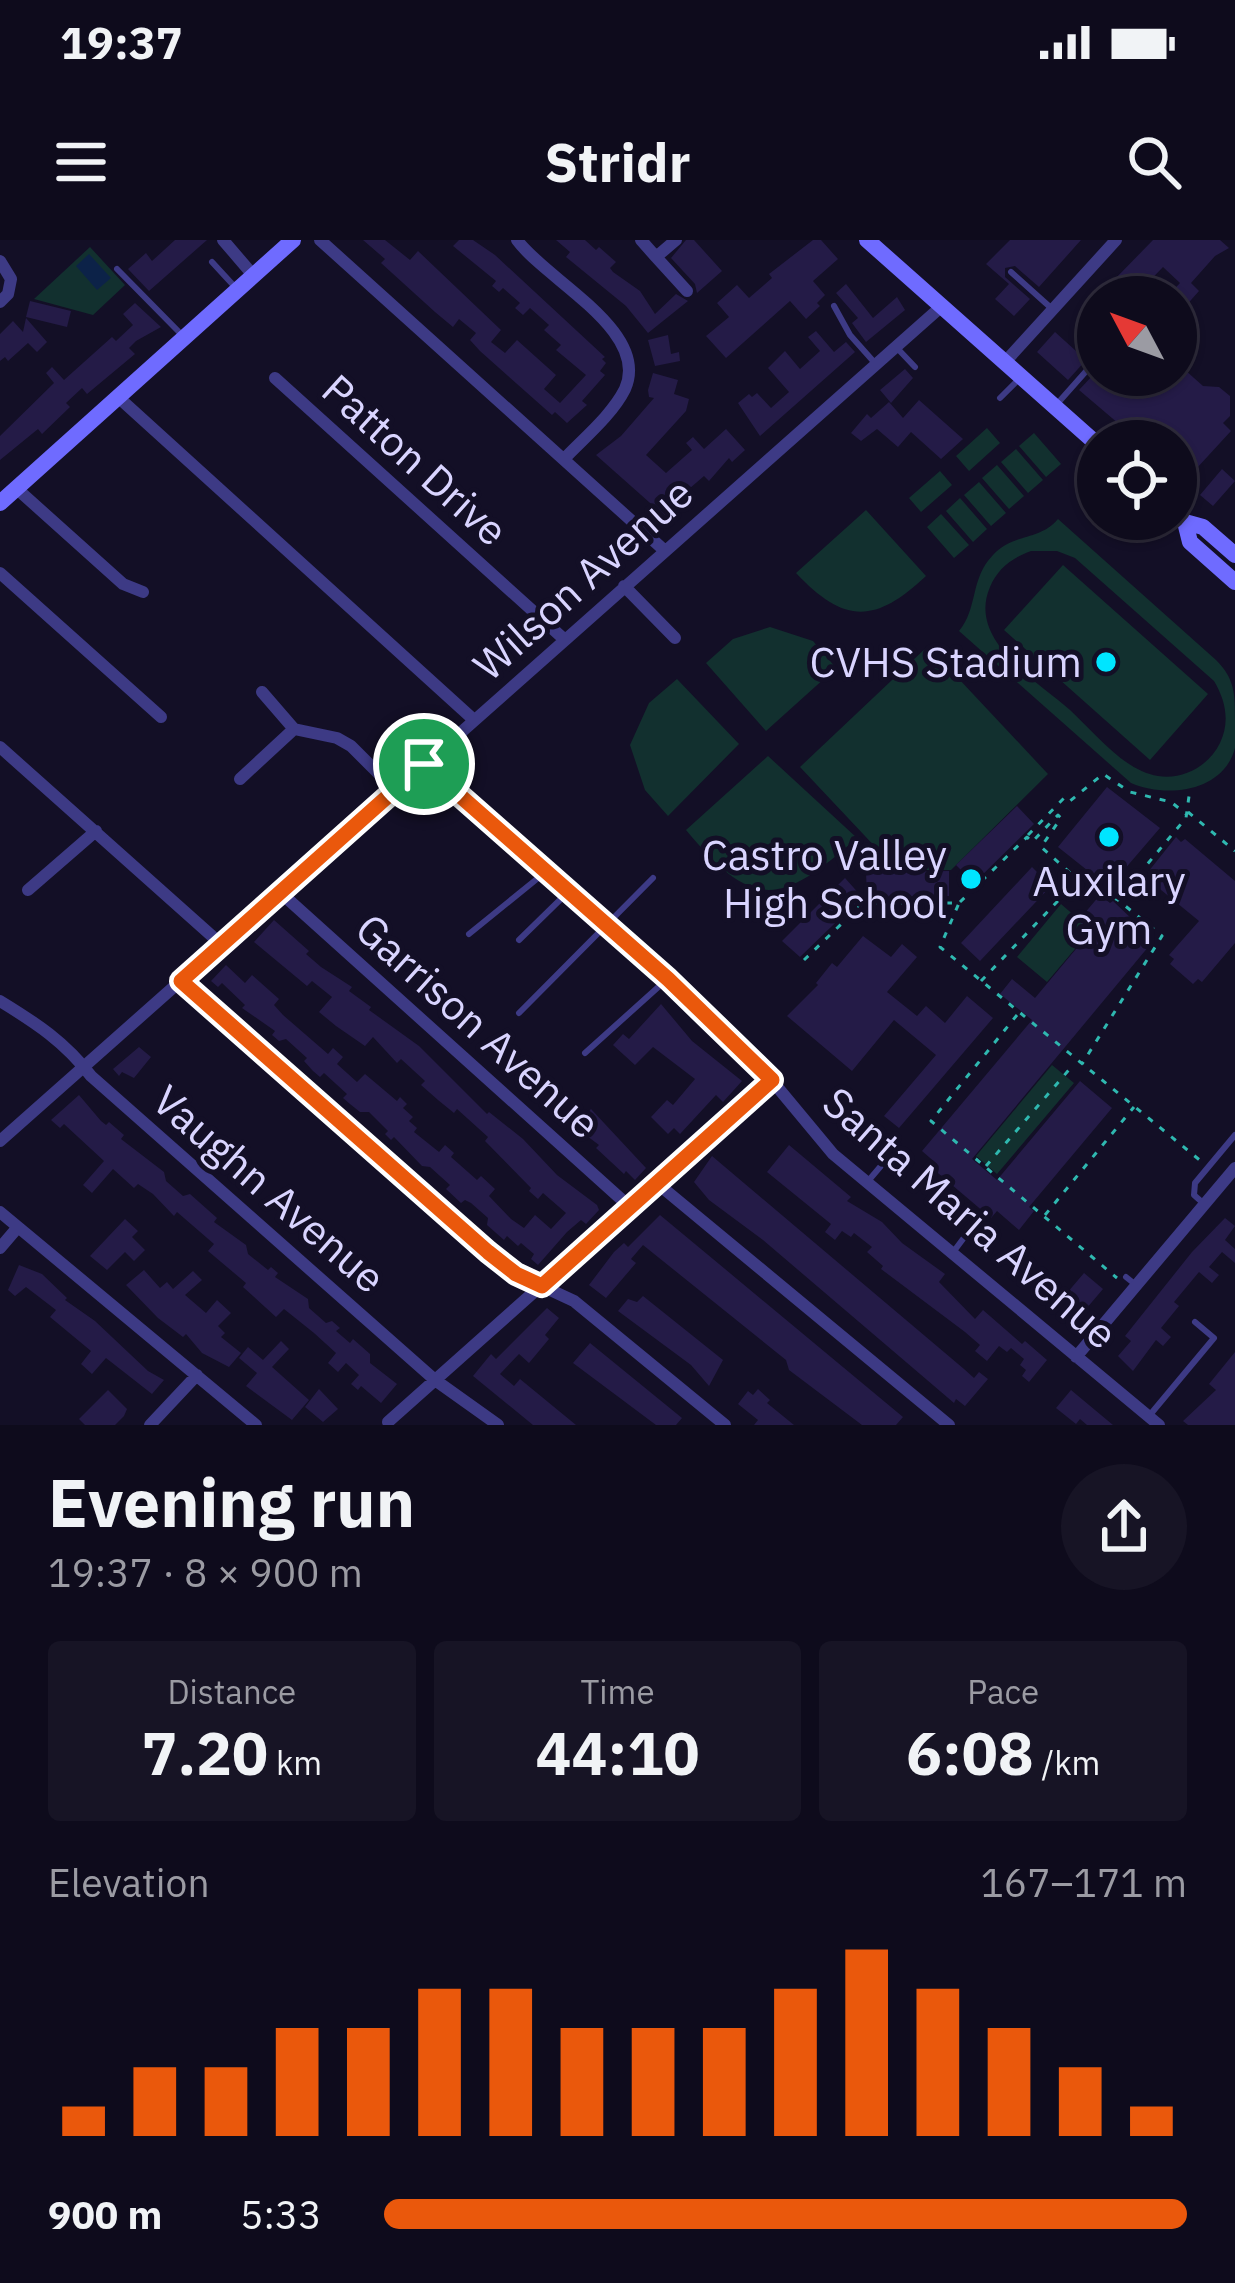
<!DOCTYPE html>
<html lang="en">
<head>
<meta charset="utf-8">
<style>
  :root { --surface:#0e0b1c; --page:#171425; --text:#f1f3f6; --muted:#9b9ba3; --line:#2e2b3b; --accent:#ea580c }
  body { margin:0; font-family:"IBM Plex Sans",sans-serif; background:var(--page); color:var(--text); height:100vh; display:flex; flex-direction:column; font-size:45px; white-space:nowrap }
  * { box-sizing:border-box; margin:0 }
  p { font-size:39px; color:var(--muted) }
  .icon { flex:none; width:66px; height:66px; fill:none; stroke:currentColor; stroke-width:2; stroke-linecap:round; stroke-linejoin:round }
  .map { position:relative; height:1185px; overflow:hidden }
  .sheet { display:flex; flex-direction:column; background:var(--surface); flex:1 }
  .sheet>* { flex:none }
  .needle { width:78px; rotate:311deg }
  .buttons { position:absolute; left:1077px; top:36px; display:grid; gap:24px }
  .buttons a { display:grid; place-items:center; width:120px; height:120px; border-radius:50%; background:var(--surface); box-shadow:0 3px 9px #0004,0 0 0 3px var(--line); font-size:60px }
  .pin { position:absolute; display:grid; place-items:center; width:102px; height:102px; color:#fff; margin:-51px; border:6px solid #fff; border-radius:50%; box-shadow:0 3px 12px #0007 }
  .round { display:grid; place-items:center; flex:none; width:126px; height:126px; border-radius:63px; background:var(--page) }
  .summary { display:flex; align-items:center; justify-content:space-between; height:204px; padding:0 48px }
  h1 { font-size:66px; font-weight:700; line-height:90px }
  .figures { display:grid; grid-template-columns:repeat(3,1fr); gap:18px; height:204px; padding:12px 48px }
  .figures div { display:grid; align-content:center; border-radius:12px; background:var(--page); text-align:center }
  .figures b { font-size:60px; font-weight:700 }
  .figures small { font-size:33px; font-weight:400 }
  .figures p { font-size:33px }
  .chart { height:336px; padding:24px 48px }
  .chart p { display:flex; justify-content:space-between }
  .chart svg { width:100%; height:216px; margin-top:12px; stroke:var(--accent); stroke-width:6 }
  ul { padding:0 48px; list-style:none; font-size:39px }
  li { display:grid; grid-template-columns:192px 144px 1fr; align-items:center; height:90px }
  li i { height:30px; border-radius:15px; background:var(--accent) }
  .status { display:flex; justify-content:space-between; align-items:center; height:84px; padding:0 60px; background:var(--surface); direction:ltr }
  .status svg { height:33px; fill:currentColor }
  header { display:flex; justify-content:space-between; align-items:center; height:156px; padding:0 48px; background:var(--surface); font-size:54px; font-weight:700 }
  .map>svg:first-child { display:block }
</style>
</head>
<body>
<div class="status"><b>19:37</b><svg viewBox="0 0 49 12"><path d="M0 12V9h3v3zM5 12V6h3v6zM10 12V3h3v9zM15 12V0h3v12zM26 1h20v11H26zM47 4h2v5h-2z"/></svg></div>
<header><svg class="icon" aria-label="menu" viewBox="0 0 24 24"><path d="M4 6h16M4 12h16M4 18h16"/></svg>Stridr<svg class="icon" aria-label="search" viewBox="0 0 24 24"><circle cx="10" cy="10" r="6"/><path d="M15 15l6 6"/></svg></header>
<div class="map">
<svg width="1235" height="1185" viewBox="0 0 1235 1185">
  <rect width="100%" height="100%" fill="#130f26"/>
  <path fill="#12302f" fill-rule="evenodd" d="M90,7L125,45L93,75L34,59Z
    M987,188L1000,203L969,231L956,216Z
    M1034,193L1061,224L1046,237L1019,206Z
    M1016,209L1043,240L1028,253L1001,222Z
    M997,225L1024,256L1009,269L982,238Z
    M940,231L952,245L921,272L909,258Z
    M979,242L1006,273L991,286L964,255Z
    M960,258L987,289L973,302L946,271Z
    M866,270L926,336C875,384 844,384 796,333Z
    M941,274L969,305L954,318L927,287Z
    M1058,279L1216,420C1235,439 1235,454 1235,480C1235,488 1235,500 1235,508C1223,553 1165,558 1131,543L959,391C978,369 970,338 993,315C1013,293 1040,301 1058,279ZM1031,311H1057L1075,318L1214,441C1226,461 1230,482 1220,503C1209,526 1183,540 1158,536C1124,531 1094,492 1070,470C1036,440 967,400 990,347C998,328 1012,318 1031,311Z
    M1063,325L1208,454L1150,520L1004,390Z
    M770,387L813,401L836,428L766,491L706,423L733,399Z
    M928,406L1048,534L951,630H897L800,527Z
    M677,439L739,504L668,576L645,550L630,505L649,463Z
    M768,516L857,598C781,665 754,672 686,590Z
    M1061,664L1091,690L1047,742L1017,717Z
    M1052,825L1074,843L997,934L976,916Z"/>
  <path fill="#0c2248" d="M89,14L111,38L97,50L76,26Z"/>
  <path fill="#241b47" d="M175,0H207L149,51L128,29L146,13L152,21Z
    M363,0H385L410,20L418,11L501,90L491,102L505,113L517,100L556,135L544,149L560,163L586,135L556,110L561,105L544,90L549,85L530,68L523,75L515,68L520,63L503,48L499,52L492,46L496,41L453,6L459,0H473L495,15L605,117L602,119L606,123L600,131L605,135L582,161L587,165L567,183L555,172L552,175L480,111L470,100L476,93L459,79L453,87L435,72L381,23L385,19Z
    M556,0H585L596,10L599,7L616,22L610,28L613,32L640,51L655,74L676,54L688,61L648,93L626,66L566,17L570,12Z
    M686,0H694L722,31L697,53L695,44L671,18Z
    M813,0H821L838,19L813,41L825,55L817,63L820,66L806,79L790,61L726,118L706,96L729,77L717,63L737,45L749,58L772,38L769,34Z
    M1010,0H1081L1039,47L1015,26L1005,28V37L1030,59L1014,76L995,59L1009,44L986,24Z
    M1153,0H1220L1229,8L1215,16L1191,43L1199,51L1176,77V57H1167L1180,43L1163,27L1134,57H1128L1114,40Z
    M846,44L873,78L897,57L905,70L866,102L852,83L858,78L836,53Z
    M30,61L71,71L67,87L26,77Z
    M1098,61V96L1086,85L1089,82L1084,76Z
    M135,63L161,87L136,101L129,108L135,114L87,154L82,148L66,163L70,167L42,194L38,189L0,220V196L54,143L46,133L52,127L64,140L112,97L116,101L133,85L123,74Z
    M26,78L47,102L37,112L28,103L8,121L5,117L0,121V94L13,81L23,92Z
    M816,91L834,112L846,102L855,112L760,196L738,163L749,154L752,157L757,153L771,168L789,152L768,128L785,111L800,129L820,111L808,97Z
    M1055,92L1086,120L1068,140L1037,112Z
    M668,95L671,114L679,112L680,121L655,126L648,100Z
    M1176,122L1203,146L1219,147L1230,156V176L1223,183L1231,191L1185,241L1176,232V201H1139L1079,150L1093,135H1176Z
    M905,129L913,138L891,163L880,150Z
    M653,133L678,140L674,154L689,159L686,171L646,215L666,233L692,210L686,203L693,197L704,209L726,189L745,210L732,222L729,218L709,241L704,236L689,249L694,253L667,278L596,215L621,196L654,158L649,157L648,150Z
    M919,160L963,199L941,219L911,192L898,207L877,189L861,201L851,193L867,174L871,178L889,162L903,178Z
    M1222,229L1235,241L1213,266L1200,255Z
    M1107,547L1160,588L1117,638L1102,642L1058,607Z
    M1017,566L1034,584L974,643L956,625Z
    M1176,597L1181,602L1185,599L1235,641V703L1202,742L1198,739L1193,744L1170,724L1174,719L1169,715L1199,681L1155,645L1158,641L1148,632Z
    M1032,627L1051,646L980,721L961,703Z
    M949,631V656L867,657L866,632Z
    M845,638L862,657L800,717L782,701Z
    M1100,655L1110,663L1113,661L1154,700L972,919L997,940L1080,841L1112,868L1029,967L1034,971L1019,990L997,971L991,978L932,928L937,924L922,911L1032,780L1000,754L1012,739L1035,758L1091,691L1078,681Z
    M274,680L309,711L306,714L321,727L352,747L349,751L371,767L369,770L419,806L487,874L489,872L523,899L557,935L597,965L599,970L586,984L581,980L567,992L538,1025L531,1019L534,1014L521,1003L518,1006L507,996L504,1000L487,985L488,978L471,963L465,960L461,963L446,949L450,945L430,927L422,926L394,897L391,900L385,894L388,891L369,872H360L350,864L343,858L347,854L324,833L320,837L313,831L304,821L307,818L286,799L279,801L272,795L275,791L242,768L245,765L222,743L218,747L211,741L226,725L245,743L252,735L279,759L274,765L283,775L328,814L333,808L343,817L337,824L357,842L365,834L397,861L400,857L407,864L403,868L413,877L409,881L417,888L414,892L439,912L445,905L454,913L451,917L477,940L481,936L495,949L489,956L511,979L524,988L535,975L551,989L566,973L543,953L538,959L529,951L531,948L485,901L488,897L457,869L454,873L438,860L421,845L425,841L401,819L397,823L373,797L365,806L336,786L319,772L332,757L312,741L307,746L254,702Z
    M863,696L891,717L902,704L917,717L887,752L917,776L926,766L945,783L967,756L993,778L899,888L884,876L936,815L894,780L852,831L787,776L818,745L816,743L832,723L837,727Z
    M661,764L692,801L742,841L723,862L716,855L680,894L674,888L668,894L651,877L667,860L673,865L695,839L653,807L635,825L613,805L623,794L629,799Z
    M139,807L151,817L134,838L122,832L119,836L113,829Z
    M79,855L101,881L106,885L109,882L124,895L121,899L164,932L166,941L183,956L190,954L217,978L214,982L246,1005L248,1014L268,1030L271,1027L278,1033L275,1037L308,1059L309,1068L326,1083L332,1081L340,1088L336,1091L350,1103L353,1099L370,1114V1123L397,1144L381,1163L361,1146L358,1150L351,1144L359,1135L346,1123L338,1132L328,1123L336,1113L314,1093L284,1069L276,1077L243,1047L246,1043L208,1011L214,1004L177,972L174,976L153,954L138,944L134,948L113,929L92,953L83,945L104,921L64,884L60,888L51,880Z
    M591,869L646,928L635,940L626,931L624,934L596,908L599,905L575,887Z
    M789,905L851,957L847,961L882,982L902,1003L945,1034L939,1042L975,1079L983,1070L1022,1104L1025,1101L1047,1120L1029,1142L1022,1136L1026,1130L1020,1125L1024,1119L1011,1108L1007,1112L999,1106L987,1121L975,1111L980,1105L965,1092L881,1029L883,1026L867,1012L872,1007L854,993L851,997L842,991L835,1000L825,992L831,984L767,932Z
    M712,916L964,1129L974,1138L979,1132L988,1139L965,1166L956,1159L954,1163L763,1000L709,960L694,942Z
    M660,975L719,1024L903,1177L896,1185H862L789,1130L786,1120L643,1005L631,1019L636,1023L606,1058L589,1045L614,1012L624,1003L628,1007Z
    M1225,978L1235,986L1225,1000L1235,1009V1023L1222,1012L1209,1027L1219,1035L1212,1043L1199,1032L1174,1062L1179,1066L1161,1088L1171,1097L1163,1106L1156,1100L1133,1131L1118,1116L1131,1101L1125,1096L1192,1012Z
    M125,979L138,991L132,997L145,1010L134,1021L125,1012L107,1030L90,1016Z
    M19,1025L42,1034L67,1058L65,1060L95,1081L148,1131L164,1140L152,1154L106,1118L92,1134L81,1124L91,1111L50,1077L56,1070L26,1047L15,1056L8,1050Z
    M144,1030L160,1048L167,1042L173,1049L193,1031L202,1040L185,1055L206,1073L217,1060L231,1073L218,1086L225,1093L221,1097L241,1113L229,1127L202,1113L186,1094L183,1097L158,1078L126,1045Z
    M1084,1033L1103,1049L1086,1069L1067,1053Z
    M643,1056L723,1120L709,1146L691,1125L618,1071L628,1059L637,1062Z
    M547,1068L559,1078L545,1095L549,1099L529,1123L519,1114L500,1134L514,1146L520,1139L576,1185H533L473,1136L491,1114L496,1119Z
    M281,1101L289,1109L272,1127L309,1160L292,1180L246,1146L257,1133L239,1118L248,1107L263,1120Z
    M590,1103L682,1178L676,1185H656L573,1123Z
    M1235,1112V1185H1188L1183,1181L1216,1150L1209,1144Z
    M319,1149L338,1169L323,1182L305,1167Z
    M758,1149L770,1160L767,1163L794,1185H754L758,1180L738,1164L748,1151L753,1155Z
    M108,1150L127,1169L124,1176L115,1185H85L79,1179Z
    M1071,1150L1113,1185H1087L1080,1179L1076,1184L1056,1168Z"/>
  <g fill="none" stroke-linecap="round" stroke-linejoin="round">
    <path stroke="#2fb8b0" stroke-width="3" stroke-dasharray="6 9" stroke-linecap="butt" d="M1188,572L1235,611
      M1028,595L1065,557L1070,561L1103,534L1130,552L1171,562L1186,574
      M1119,658L1186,578L1190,549
      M960,662L1027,597L1032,602L1058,575L1061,578L1041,607L1076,638
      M804,720L863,663H959L940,707L1202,922
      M981,741L1078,640L1118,660L1162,696L1082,824
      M1017,775L931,881L1117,1038
      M986,926L1074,824
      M1045,975L1134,867"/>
    <path stroke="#3d3a85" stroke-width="6" d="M212,22L235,47
      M117,29L181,94
      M1011,32L1050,67
      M834,66L850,95L874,122
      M897,108L915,127
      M1000,158L1019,139
      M1057,164L1096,120
      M1092,232L1098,225
      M469,694L543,634
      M519,700L566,654
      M519,773L653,638
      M585,813L665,741
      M869,940L886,920
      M1203,963L1194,955L1195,943L1235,895
      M954,1011L963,999
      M1126,1037L1136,1045
      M1149,1176L1214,1098L1195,1082"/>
    <path stroke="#3d3a85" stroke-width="12" d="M223,0L253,35
      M320,0L664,310
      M517,0C546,40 651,91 625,149C612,175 584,198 564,219
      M641,0L656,17
      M676,0L656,17L687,51
      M0,21L11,39L8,54L0,62
      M1005,122L1116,0
      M275,138L565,400
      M118,157L474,480
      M16,248L123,344L143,352
      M0,333L161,477
      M624,346L675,398
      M262,452L294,489L337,498L351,506L394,549
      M0,507L222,705
      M425,524L754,819L833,914L1159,1185
      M240,539L294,489
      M28,650L96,591
      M281,653L631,968
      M181,741L488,1012L516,1034L574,1061L725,1185
      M0,761C36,783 65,802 91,836L435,1140L498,1185
      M0,901L942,66
      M658,944L949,1185
      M0,972L256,1185
      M0,1008L18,987
      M1076,1117L1235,928
      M388,1182L772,840
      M150,1185L197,1135"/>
    <path stroke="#6f6bff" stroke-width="16" d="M867,0L1098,205
      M0,263L293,0
      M1176,274L1185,282L1203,287L1235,315
      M1185,282L1190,302L1235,342"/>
  </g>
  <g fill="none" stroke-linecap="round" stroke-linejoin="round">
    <g stroke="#fff" stroke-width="24">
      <path id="route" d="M424,524L668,739L772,840L542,1046L516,1034L488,1012L181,741Z"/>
    </g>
    <use href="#route" stroke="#ea580c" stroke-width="15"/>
  </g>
  <g fill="#00e5ff" stroke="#130f26" stroke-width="4.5">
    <circle cx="1106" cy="422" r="12"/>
    <circle cx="1109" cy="597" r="12"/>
    <circle cx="971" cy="639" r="12"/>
  </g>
  <g text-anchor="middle" stroke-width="10" stroke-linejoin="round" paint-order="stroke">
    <g font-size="42" fill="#d9d4ff" stroke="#130f26">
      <text transform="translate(415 220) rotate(42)" y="15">Patton Drive</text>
      <text transform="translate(583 339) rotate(-42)" y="15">Wilson Avenue</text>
      <text transform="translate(478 786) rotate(42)" y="15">Garrison Avenue</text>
      <text transform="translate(269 949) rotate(41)" y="15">Vaughn Avenue</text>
      <text transform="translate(970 978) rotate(41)" y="15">Santa Maria Avenue</text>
    </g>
    <g font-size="42" fill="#d9d4ff" stroke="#130f26" text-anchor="end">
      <text x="1082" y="437">CVHS Stadium</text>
      <text x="947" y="630">Castro Valley<tspan x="947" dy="48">High School</tspan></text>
      <text x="1109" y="656" text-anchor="middle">Auxilary<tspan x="1109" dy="48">Gym</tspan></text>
    </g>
  </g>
</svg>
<div class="buttons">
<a><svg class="needle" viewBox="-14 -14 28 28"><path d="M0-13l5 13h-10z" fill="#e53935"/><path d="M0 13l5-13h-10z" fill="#9b9ba3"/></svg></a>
<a><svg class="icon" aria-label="locate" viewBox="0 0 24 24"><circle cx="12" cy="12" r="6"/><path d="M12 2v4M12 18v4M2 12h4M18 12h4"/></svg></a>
</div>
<div class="pin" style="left:424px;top:524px;background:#1e9e55"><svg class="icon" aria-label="arrive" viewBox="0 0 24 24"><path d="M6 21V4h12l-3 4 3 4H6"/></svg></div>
</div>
<section class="sheet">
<div class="summary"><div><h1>Evening run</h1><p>19:37 · 8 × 900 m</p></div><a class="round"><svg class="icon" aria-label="share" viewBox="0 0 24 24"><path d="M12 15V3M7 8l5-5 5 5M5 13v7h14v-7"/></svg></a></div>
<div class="figures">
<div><p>Distance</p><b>7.20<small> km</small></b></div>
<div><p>Time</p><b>44:10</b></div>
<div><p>Pace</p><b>6:08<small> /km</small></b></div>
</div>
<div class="chart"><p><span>Elevation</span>167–171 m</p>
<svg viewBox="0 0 160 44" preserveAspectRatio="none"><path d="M5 44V38M15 44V30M25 44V30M35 44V22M45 44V22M55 44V14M65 44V14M75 44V22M85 44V22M95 44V22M105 44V14M115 44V6M125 44V14M135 44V22M145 44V30M155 44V38"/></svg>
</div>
<ul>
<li><b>900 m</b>5:33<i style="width:100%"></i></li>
</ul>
</section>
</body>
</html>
